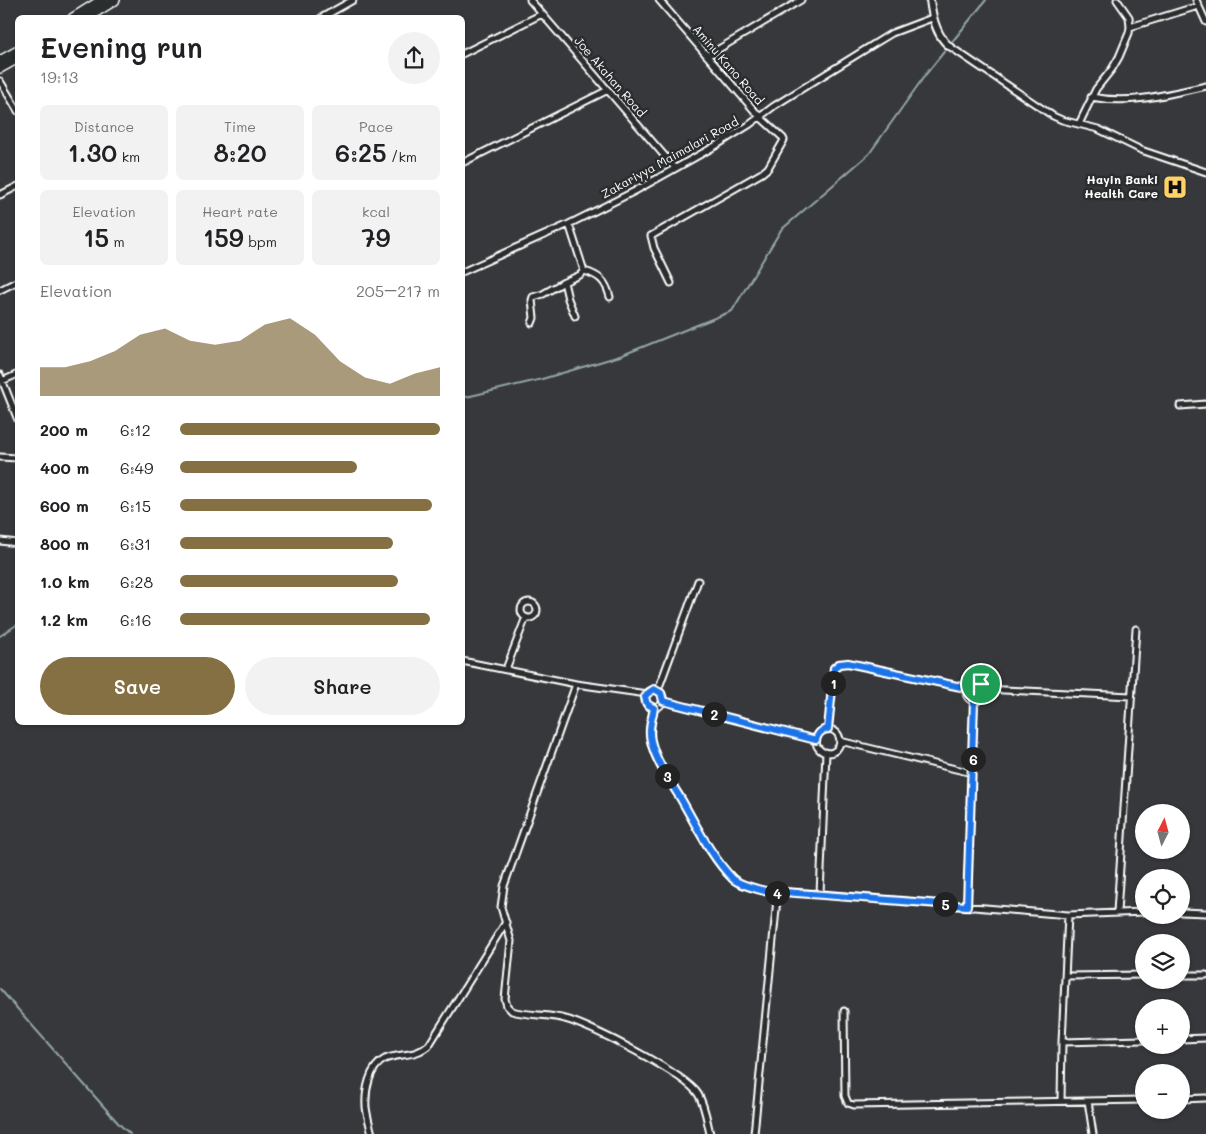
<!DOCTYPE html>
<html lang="en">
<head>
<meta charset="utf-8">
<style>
  :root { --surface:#fff; --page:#f2f2f2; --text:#202124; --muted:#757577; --accent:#847042 }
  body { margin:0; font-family:Mali,sans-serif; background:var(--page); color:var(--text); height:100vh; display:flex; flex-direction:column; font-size:19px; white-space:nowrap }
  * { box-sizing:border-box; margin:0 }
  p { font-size:16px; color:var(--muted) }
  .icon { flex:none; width:28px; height:28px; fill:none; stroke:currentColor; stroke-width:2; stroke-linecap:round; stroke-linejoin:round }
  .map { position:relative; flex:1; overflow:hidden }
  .panel { position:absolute; left:15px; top:15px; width:450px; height:710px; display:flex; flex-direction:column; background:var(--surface); border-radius:8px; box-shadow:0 1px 4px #0004 }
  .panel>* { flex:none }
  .needle { width:32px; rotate:6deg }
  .fabs { position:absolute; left:1135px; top:804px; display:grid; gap:10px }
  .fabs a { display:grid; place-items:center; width:55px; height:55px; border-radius:50%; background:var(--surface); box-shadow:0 1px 4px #0004; font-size:25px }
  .pin { position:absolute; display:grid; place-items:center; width:42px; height:42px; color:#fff; margin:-21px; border:2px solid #fff; border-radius:50%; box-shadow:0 1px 5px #0007 }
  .km { position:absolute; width:25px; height:25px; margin:-12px; border-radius:50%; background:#222; color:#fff; font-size:14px; line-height:25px; text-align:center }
  .round { display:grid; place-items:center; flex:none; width:52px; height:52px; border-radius:26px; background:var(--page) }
  .overview { display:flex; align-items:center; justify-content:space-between; height:85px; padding:0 25px }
  h1 { font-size:28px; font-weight:600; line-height:38px }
  .figures { display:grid; grid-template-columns:repeat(3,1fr); gap:8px; height:85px; padding:5px 25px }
  .figures div { display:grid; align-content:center; border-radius:8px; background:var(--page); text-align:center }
  .figures b { font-size:25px; font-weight:600 }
  .figures small { font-size:14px; font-weight:400 }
  .figures p { font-size:14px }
  .chart { height:140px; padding:10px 25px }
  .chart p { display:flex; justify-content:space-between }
  .chart svg { width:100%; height:90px; margin-top:5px; fill:var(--accent); opacity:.7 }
  .action { display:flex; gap:10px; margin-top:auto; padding:10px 25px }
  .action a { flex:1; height:58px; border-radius:30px; background:var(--accent); color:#fff; font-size:20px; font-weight:600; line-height:58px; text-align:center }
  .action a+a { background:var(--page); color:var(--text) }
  ul { padding:0 25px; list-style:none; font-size:16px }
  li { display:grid; grid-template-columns:80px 60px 1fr; align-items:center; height:38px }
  li i { height:12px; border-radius:6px; background:var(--accent) }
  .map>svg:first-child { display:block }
</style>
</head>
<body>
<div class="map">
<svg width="1206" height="1134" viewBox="0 0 1206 1134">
  <rect width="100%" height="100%" fill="#37383c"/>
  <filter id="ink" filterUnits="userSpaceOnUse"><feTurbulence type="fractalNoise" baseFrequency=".02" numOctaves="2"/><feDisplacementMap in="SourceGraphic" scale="10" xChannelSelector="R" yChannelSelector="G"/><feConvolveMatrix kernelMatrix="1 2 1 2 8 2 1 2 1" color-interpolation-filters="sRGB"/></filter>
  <g filter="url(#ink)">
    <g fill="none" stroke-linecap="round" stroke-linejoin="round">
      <path stroke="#94a6a9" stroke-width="2" d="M462,398L542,379L620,356L732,311L781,230L869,154L926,74L986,0
        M0,636L18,624
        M0,989L119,1124L130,1134"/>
      <g stroke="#fff" stroke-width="9">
        <path id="minor" d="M530,0L675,168
          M659,0L759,116L783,138L784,140L768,168L762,173L651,236L654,248L671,283
          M1196,0L1206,22
          M321,18L353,0
          M1130,27L1198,6
          M949,46L1053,116L1062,120L1098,129L1141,150L1206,172
          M462,54L542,14
          M707,56L801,0
          M0,81L18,111
          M1091,97C1131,105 1168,94 1206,86
          M1079,124L1096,89L1112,69L1119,57L1129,33L1130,27L1129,17L1117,0
          M462,163L608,90
          M0,195L18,186
          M584,271C599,275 606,281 610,297
          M462,272L569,224L635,191L717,145L749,125L774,106L874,44L892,33L932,18
          M564,282L580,275L584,271L569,224
          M0,290L18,281
          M532,323L534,318L532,300L533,297L543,294L564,282L568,299L575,316
          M0,375L18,420
          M2,381L18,374
          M1180,406L1206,404
          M0,457L18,458
          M0,541L18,543
          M521 610a8 8 0 1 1 16 0a8 8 0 1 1-16 0Z
          M462,661L576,684L647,694
          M506,669L526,617
          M966 692a9 9 0 1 1 18 0a9 9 0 1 1-18 0Z
          M576,684L504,886L501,907L511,941L505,999L507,1006L512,1011C529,1016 548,1014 565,1019C590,1025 685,1074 698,1094C705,1105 707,1121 710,1134
          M984,689L1131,696
          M658,690L698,581
          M645 699a9 9 0 1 1 18 0a9 9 0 1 1-18 0Z
          M663,701L816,740
          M654,708C652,719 648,729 651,741C655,762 670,781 681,799C696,825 711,858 733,879C740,885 776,896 784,892L820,894L1068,915L1144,912
          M828,729L834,668L839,664L848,663L966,688
          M816 741a12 12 0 1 1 24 0a12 12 0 1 1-24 0Z
          M840,741L972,773
          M820,894L826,752
          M967,906L974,701
          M1117,912L1136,629
          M1181,912L1206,913
          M1181,975H1206
          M1066,976L1144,975
          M844,1011L845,1096L848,1103L854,1105L1144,1100
          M1181,1039L1206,1038
          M1062,1042L1144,1040
          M1181,1099L1206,1098
          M1061,1101L1062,1042L1068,915
          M1088,1101L1093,1134
          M372,1134C370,1126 367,1116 366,1107C365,1091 369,1067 385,1059C400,1053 416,1057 429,1045L506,922
          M754,1134L777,899L780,894"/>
      </g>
      <g stroke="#fff" stroke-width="10">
        <path id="tertiary" d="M930,0C932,17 936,35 949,46"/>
      </g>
      <g stroke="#fff" stroke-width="12">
        <path id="trunk" d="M73,18L102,0
          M86,18L115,0
          M0,61L18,51
          M0,68L18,58"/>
      </g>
      <use href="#minor" stroke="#2a2d2e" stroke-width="5"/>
      <use href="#tertiary" stroke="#2a2d2e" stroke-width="6"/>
      <use href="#trunk" stroke="#2a2d2e" stroke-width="9"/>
    </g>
  </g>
  <g fill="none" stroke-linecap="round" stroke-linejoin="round" filter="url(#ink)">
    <g stroke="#fff" stroke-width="10">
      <path id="route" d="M848,663L966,688C979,673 994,696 974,701L967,906L784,892C776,896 740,885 733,879C712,858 696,825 681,799C670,781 656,762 651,741C648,729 652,719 654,708L647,704L645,697L647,694L654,689L661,693L663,701L816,740C818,733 821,730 828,729L834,668L839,664Z"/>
    </g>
    <use href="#route" stroke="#1a73e8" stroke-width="6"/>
  </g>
  <defs>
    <g id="hospital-square" transform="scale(1.25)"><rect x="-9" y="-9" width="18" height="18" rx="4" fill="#ffd166" stroke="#2a2d2e"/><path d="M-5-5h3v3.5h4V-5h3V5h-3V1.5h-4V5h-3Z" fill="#111"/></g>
  </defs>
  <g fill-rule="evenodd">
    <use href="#hospital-square" x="1175" y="187"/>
  </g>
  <g text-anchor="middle" stroke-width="5" stroke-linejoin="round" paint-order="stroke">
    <g font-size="12" fill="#fff" stroke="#2a2d2e">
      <text transform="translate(728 65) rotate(49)" y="4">Aminu Kano Road</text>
      <text transform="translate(610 77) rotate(49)" y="4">Joe Akahan Road</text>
      <text transform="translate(670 158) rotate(-29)" y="4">Zakariyya Maimalari Road</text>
    </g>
    <g font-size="12" font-weight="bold" fill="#fff" stroke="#2a2d2e" text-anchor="end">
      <text x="1158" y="184">Hayin Banki<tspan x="1158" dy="14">Health Care</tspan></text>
    </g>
  </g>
</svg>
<div class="fabs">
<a><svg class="needle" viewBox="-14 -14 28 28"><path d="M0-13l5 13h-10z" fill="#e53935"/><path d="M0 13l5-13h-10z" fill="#757577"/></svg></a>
<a><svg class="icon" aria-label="locate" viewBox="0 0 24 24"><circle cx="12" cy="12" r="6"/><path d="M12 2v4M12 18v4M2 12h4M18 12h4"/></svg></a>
<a><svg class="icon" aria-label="layers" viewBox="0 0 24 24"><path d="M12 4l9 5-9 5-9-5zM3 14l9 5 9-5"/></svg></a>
<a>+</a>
<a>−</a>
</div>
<div class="pin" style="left:981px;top:684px;background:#1e9e55"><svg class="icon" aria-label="arrive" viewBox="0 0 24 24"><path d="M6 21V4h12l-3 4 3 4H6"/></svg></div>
<b class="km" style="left:833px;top:683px">1</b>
<b class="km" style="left:714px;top:714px">2</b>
<b class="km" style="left:667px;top:776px">3</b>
<b class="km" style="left:777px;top:893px">4</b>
<b class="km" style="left:945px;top:904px">5</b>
<b class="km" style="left:973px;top:759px">6</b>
<section class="panel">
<div class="overview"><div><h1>Evening run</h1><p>19:13</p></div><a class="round"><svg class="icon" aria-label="share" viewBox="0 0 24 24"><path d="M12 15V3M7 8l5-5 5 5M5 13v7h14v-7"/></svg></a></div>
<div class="figures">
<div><p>Distance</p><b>1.30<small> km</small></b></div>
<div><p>Time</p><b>8:20</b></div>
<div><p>Pace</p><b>6:25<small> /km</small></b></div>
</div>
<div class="figures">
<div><p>Elevation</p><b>15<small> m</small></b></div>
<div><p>Heart rate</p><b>159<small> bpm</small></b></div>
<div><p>kcal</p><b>79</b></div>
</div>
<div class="chart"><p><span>Elevation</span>205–217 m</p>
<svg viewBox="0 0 160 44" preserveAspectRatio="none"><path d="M0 44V30L10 30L20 27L30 22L40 14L50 11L60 17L70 19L80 17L90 9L100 6L110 14L120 27L130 35L140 38L150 33L160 30V44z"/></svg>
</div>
<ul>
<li><b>200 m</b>6:12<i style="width:100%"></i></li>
<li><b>400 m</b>6:49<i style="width:68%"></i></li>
<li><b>600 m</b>6:15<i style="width:97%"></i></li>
<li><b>800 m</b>6:31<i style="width:82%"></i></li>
<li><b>1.0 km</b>6:28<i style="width:84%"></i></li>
<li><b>1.2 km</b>6:16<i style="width:96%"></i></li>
</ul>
<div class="action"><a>Save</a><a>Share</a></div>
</section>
</div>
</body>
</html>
